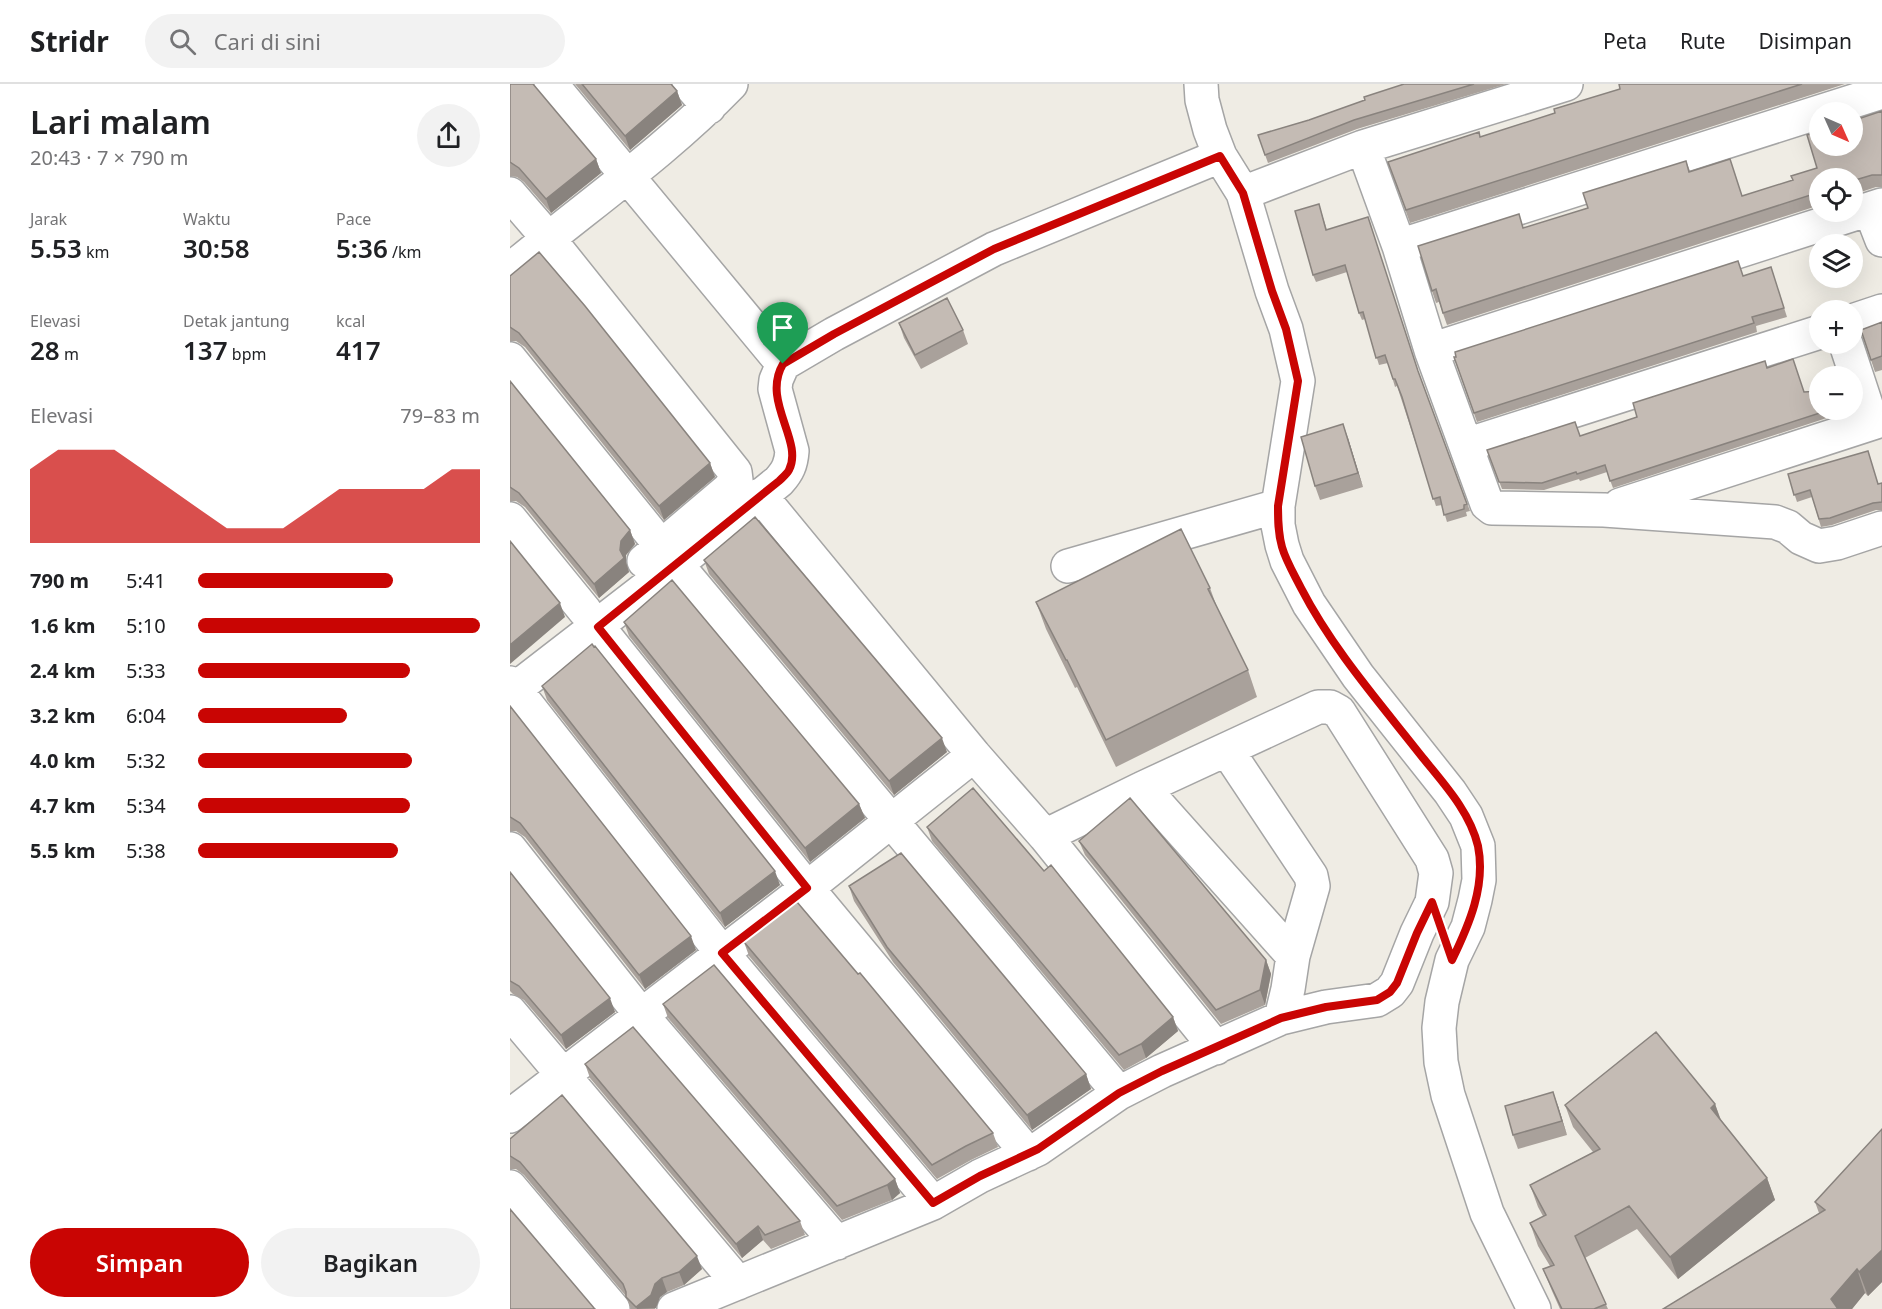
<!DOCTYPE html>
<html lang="id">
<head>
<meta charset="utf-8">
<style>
  :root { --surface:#fff; --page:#f2f2f2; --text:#202124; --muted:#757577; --line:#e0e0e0; --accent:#c90503 }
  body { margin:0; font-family:"Noto Sans",sans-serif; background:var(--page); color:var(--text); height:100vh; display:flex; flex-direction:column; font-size:22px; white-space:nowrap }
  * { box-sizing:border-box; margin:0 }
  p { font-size:20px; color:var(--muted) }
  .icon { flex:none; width:33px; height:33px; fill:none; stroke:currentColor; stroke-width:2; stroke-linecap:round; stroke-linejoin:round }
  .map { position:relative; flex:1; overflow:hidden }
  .panel { display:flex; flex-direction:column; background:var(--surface); width:510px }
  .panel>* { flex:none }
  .needle { width:39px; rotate:135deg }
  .buttons { position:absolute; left:1299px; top:18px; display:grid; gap:12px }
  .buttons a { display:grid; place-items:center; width:54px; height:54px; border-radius:50%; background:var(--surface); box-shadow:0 6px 24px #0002; font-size:30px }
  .pin { position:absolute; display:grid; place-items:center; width:51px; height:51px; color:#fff; margin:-62px -26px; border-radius:50% 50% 50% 0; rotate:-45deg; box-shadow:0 0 6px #0007 }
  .pin .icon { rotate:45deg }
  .round { display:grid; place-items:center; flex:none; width:63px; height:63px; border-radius:32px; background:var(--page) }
  .summary { display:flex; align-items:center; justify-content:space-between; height:102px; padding:0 30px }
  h1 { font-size:33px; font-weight:600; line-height:45px }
  .figures { display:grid; grid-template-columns:repeat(3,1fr); gap:9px; height:102px; padding:6px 30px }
  .figures div { display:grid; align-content:center }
  .figures b { font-size:26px; font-weight:600 }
  .figures small { font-size:16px; font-weight:400 }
  .figures p { font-size:16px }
  .chart { height:168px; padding:12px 30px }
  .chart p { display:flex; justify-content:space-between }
  .chart svg { width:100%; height:108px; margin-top:6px; fill:var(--accent); opacity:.7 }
  .primary-button { display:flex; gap:12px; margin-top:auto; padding:12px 30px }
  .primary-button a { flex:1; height:69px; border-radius:36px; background:var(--accent); color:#fff; font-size:24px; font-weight:600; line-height:69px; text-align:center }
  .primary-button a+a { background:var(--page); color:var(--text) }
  ul { padding:0 30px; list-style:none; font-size:20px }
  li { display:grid; grid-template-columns:96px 72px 1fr; align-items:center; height:45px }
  li i { height:15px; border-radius:8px; background:var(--accent) }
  header { display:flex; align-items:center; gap:36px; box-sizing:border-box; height:84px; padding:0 30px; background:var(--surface); border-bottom:2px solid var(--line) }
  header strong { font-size:28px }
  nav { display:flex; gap:33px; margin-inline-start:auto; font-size:21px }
  .search { width:420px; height:54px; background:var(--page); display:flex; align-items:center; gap:15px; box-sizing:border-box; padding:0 21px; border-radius:33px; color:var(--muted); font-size:22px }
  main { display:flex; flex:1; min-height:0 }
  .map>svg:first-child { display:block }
</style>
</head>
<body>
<header>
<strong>Stridr</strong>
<div class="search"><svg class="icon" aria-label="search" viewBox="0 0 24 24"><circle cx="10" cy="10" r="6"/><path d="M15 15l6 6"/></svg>Cari di sini</div>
<nav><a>Peta</a><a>Rute</a><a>Disimpan</a></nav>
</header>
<main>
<section class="panel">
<div class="summary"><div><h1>Lari malam</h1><p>20:43 · 7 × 790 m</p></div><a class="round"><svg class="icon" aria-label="share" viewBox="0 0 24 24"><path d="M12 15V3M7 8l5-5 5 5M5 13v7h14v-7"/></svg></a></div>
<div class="figures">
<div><p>Jarak</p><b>5.53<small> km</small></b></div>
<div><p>Waktu</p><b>30:58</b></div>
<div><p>Pace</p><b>5:36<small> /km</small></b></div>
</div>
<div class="figures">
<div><p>Elevasi</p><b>28<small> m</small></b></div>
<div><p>Detak jantung</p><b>137<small> bpm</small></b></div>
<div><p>kcal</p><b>417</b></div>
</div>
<div class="chart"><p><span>Elevasi</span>79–83 m</p>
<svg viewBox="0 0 160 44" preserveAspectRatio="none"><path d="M0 44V14L10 6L20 6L30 6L40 14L50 22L60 30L70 38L80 38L90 38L100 30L110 22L120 22L130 22L140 22L150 14L160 14V44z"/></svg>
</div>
<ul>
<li><b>790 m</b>5:41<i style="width:69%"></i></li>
<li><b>1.6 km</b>5:10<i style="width:100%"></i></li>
<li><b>2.4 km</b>5:33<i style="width:75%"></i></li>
<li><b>3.2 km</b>6:04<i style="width:53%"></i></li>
<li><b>4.0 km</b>5:32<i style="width:76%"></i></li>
<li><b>4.7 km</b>5:34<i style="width:75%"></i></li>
<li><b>5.5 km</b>5:38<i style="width:71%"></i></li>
</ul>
<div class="primary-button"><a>Simpan</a><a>Bagikan</a></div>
</section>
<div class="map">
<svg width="1372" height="1225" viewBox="0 0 1372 1225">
  <rect width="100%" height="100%" fill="#efece4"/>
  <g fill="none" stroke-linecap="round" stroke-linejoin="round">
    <g stroke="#a5a5a5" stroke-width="36">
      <path id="minor" d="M179,0L199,23
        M691,0L692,16L700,46L710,72L733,109L762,207L776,245L788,297L768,422V441L772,461L777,477L799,520L848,592L940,708L956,732L968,762L969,796L965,816L958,843L942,876L932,918L929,944L931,978L938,1011L977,1129L1024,1225
        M853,63L889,162L921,266L977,420L982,424L1094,426L1265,438L1278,443L1291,454L1309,462L1327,459L1372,444
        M733,109L853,63L1056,0
        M0,110L38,154L225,388L226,396L219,405L134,477
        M1360,125L1372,156
        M889,162L1372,8
        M0,186C74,124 154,69 221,0
        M1342,237L1372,227
        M1336,260L1362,339
        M921,266L1372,121
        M0,275L152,463L609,1009
        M273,280L324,250L484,165L710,72
        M956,361L1310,248
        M250,411L464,671L535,752L706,964
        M1110,421L1372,336
        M0,435L75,527
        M558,482L768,422
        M88,543L297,804L518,1070
        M0,599L212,869L423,1119
        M0,609L167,480L269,397C278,387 281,380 282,367L265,305L266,296L273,280L41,0
        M717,666L801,792L803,802L783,872L778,905L771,934
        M633,704L783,872
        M0,765L132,932L327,1159
        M0,928L228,1199
        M0,1032L297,804L464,671
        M0,1103L103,1225
        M164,1225L423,1119L470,1092L528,1065L609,1009L652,987L771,934L816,923L867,916L880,908L887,899L907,849L922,818L926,789L922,775L829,628L820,623H808L633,704L535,752"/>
    </g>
    <use href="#minor" stroke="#fff" stroke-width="33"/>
  </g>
  <path fill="#a9a19b" d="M0,0L86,75L91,89L41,129L14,98L7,93L0,92Z
    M65,0H161L167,7L172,21L120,66Z
    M894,0H996L847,45L758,79L748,51L799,36L855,16Z
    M1109,0H1335L900,139L878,78L970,53L1045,29L1110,5Z
    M1372,27V103H1366L1342,111V94H1310V121L937,241L929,218L926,219L922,207L1014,144L1078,124L1176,77L1180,87L1220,75L1232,112L1283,96L1307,84Z
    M811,127L817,146L910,293L960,427L956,428L957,432L937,438L932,421L926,422L887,302L885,303L878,279L869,281L855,235L852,236L849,229L837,188L806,198L803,191Z
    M1261,183L1277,233L1246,242L1247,248L967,338L944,273L1233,192Z
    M0,192L200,379L205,393L154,436L15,263L6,257H0Z
    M1372,238V286L1365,288L1351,246Z
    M389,239L453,246L458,260L411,285L394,254Z
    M1258,284L1294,308L1310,326H1338V327L1103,404L1097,388L1070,397L1069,395L1034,406L992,405L977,366L1070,352L1127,333Z
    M0,297L120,446L125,460L116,471V478L119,488L89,514L15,423L6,417H0Z
    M838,354L853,403L810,416L805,402Z
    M1278,390L1369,400L1372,399V426H1366L1322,441L1311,443L1302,413L1287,418Z
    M194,476L437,668L384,711L199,490Z
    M700,504L708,526L738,586L747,613L606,683L567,603L565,604L536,545L526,518Z
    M114,538L349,720L355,734L300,778L119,552Z
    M32,602L270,801L215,843L37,616Z
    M0,622L186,866L135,905L15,753L6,747H0Z
    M417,743L534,787L663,933L668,947L636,974L614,986L422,757Z
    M569,757L756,876L761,890L755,921L711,940L575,771Z
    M0,788L105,928L56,965L14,916L3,910L0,907Z
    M339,802L576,990L581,1005L522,1046L383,878L344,817Z
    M234,858L483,1049L488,1063L461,1076L427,1095L239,872Z
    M153,920L385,1095L390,1109L382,1116L332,1136L158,934Z
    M75,980L290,1137L295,1151L261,1165L253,1156L232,1174L80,994Z
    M1205,1020L1211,1036L1257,1094L1265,1116L1168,1195L1127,1145L1075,1174L1098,1225H1050L1042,1207L1033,1185L1040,1182L1028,1162L1020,1139L1033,1132L1028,1123L1020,1101L1083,1068L1063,1043L1055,1021Z
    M1048,1022L1057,1051L1008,1065L1003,1051Z
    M1372,1045V1198L1358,1212L1355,1209L1342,1225H1153L1309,1129L1305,1118Z
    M0,1055L192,1185L174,1201L157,1208L150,1213L145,1225H121L116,1212L14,1091L6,1085H0Z"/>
  <path fill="#89837e" d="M167,7L172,21L120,66L115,52Z
    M86,75L91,89L41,129L36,115Z
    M833,340L838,354L853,403L848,389Z
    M200,379L205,393L154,436L149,422Z
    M120,446L125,460L116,471V478L119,488L89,514L84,500L110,466L111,457Z
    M50,519L55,533L0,580V561Z
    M432,654L437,668L384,711L379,697Z
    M349,720L355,734L300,778L295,764Z
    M265,787L270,801L215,843L210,829Z
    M181,852L186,866L135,905L129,891Z
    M756,876L761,890L755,921L750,906Z
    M100,914L105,928L56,965L51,951Z
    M663,933L668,947L636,974L631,960Z
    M576,990L581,1005L522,1046L517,1031Z
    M1043,1008L1048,1022L1057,1051L1052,1037Z
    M1205,1020L1213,1043L1201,1024Z
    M1257,1094L1265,1116L1168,1195L1160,1173Z
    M385,1095L390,1109L382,1116L377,1101Z
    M248,1142L253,1156L232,1174L226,1160Z
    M1372,1166V1198L1358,1212L1349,1188Z
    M187,1172L192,1185L174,1201L169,1188Z
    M1347,1185L1355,1209L1342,1225H1325L1321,1215Z
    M152,1194L157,1208L150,1213L146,1224L127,1225L126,1223L145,1200Z"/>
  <path fill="#c4bbb4" stroke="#89837e" stroke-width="1.5" d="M0,0H23L86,75L36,115L9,84L0,78Z
    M72,0H161L167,7L115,52Z
    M894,0H964L844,36L755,71L748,51L799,36L855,16L854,13Z
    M1109,0H1292L896,126L878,78L969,48L970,53L1045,29L1044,25L1110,5Z
    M1372,27V91H1362L1342,97V94H1310V108L933,229L926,205L922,207L908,162L1009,130L1013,144L1078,124L1073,109L1176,77L1179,88L1220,75L1232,112L1283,96L1281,92L1307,84L1297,51L1310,47V62H1342V37Z
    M809,120L816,146L858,133L908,287L957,420L954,421V425L934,431L930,413L923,415L892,313L885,295H883L875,271L866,274L853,228L849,229L835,181L803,191L785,127Z
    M29,168L75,222L200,379L149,422L9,249L0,243V192Z
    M1228,177L1233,192L1261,183L1274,224L1242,233L1244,239L964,329L944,273H946L945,268Z
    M437,214L453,246L405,271L389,239Z
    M1372,238V272L1361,276L1351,246Z
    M1283,275L1294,308L1310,307V326H1319L1100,397L1095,381L1067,390L1066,388L1032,399L989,398L977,366L1065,338L1070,352L1127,333L1123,319L1255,277L1257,284Z
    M0,297L120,446L111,457L110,466L114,474L84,500L9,409L0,403Z
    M833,340L848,389L805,402L791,353Z
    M1358,367L1368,400L1372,399V418L1363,419L1320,434L1309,435L1300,406L1284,411L1278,390Z
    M245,433L432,654L379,697L194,476Z
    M671,445L700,504L698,505L738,586L596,656L557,576H556L526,518Z
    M0,457L50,519L0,561Z
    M162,496L349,720L295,764L114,538Z
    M82,560L84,563L85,562L265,787L210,829L32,602Z
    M0,622L181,852L129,891L10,739L0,733Z
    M463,704L534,787L541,781L663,933L631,960L609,971L417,743Z
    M620,714L756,876L750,906L706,926L569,757Z
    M391,769L576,990L517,1031L377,863L339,802Z
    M0,788L100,914L51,951L9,902L0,897Z
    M287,818L348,890L350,889L483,1049L456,1062L422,1081L234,858Z
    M204,881L385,1095L377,1101L327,1122L153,920Z
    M123,943L290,1137L255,1151L248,1142L226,1160L75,980Z
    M1146,948L1205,1020L1201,1024L1257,1094L1160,1173L1119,1122L1065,1152L1096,1220L1084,1225H1052L1033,1185L1044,1181L1020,1139L1036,1131L1020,1101L1090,1065L1055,1021Z
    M1043,1008L1052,1037L1003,1051L995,1022Z
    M52,1011L187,1172L169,1188L152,1194L145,1200L141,1211L126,1223L116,1213V1208L113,1200L10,1078L0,1072V1055Z
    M1372,1045V1166L1349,1188L1347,1185L1321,1215L1328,1225H1153L1315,1126L1305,1118Z
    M0,1125L84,1224L85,1225H0Z"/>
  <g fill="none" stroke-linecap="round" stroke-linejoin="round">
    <g stroke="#fff" stroke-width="12">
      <path id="route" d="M710,72L733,109L762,207L776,245L788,297L768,422C768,436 768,449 772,463C776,477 784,490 791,504C823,566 870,619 913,674C934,700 960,728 968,762C976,802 959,841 942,876L922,818L907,849L887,899L880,908L867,916L816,923L771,934L652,987L609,1009L528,1065L470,1092L423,1119L212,869L297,804L88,543L269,397C272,394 277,390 279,386C294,357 251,317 273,280L324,250L484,165Z"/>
    </g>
    <use href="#route" stroke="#c90503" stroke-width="8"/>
  </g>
</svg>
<div class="buttons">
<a><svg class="needle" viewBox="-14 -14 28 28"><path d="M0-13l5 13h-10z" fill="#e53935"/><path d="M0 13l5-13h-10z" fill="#757577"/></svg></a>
<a><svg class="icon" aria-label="locate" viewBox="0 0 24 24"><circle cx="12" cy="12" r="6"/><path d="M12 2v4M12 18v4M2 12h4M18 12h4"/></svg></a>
<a><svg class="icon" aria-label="layers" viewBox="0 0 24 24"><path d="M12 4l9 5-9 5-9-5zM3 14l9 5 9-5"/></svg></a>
<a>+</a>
<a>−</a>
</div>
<div class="pin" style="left:273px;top:280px;background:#1e9e55"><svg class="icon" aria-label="arrive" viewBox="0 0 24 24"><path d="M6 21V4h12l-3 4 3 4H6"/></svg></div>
</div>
</main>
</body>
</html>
